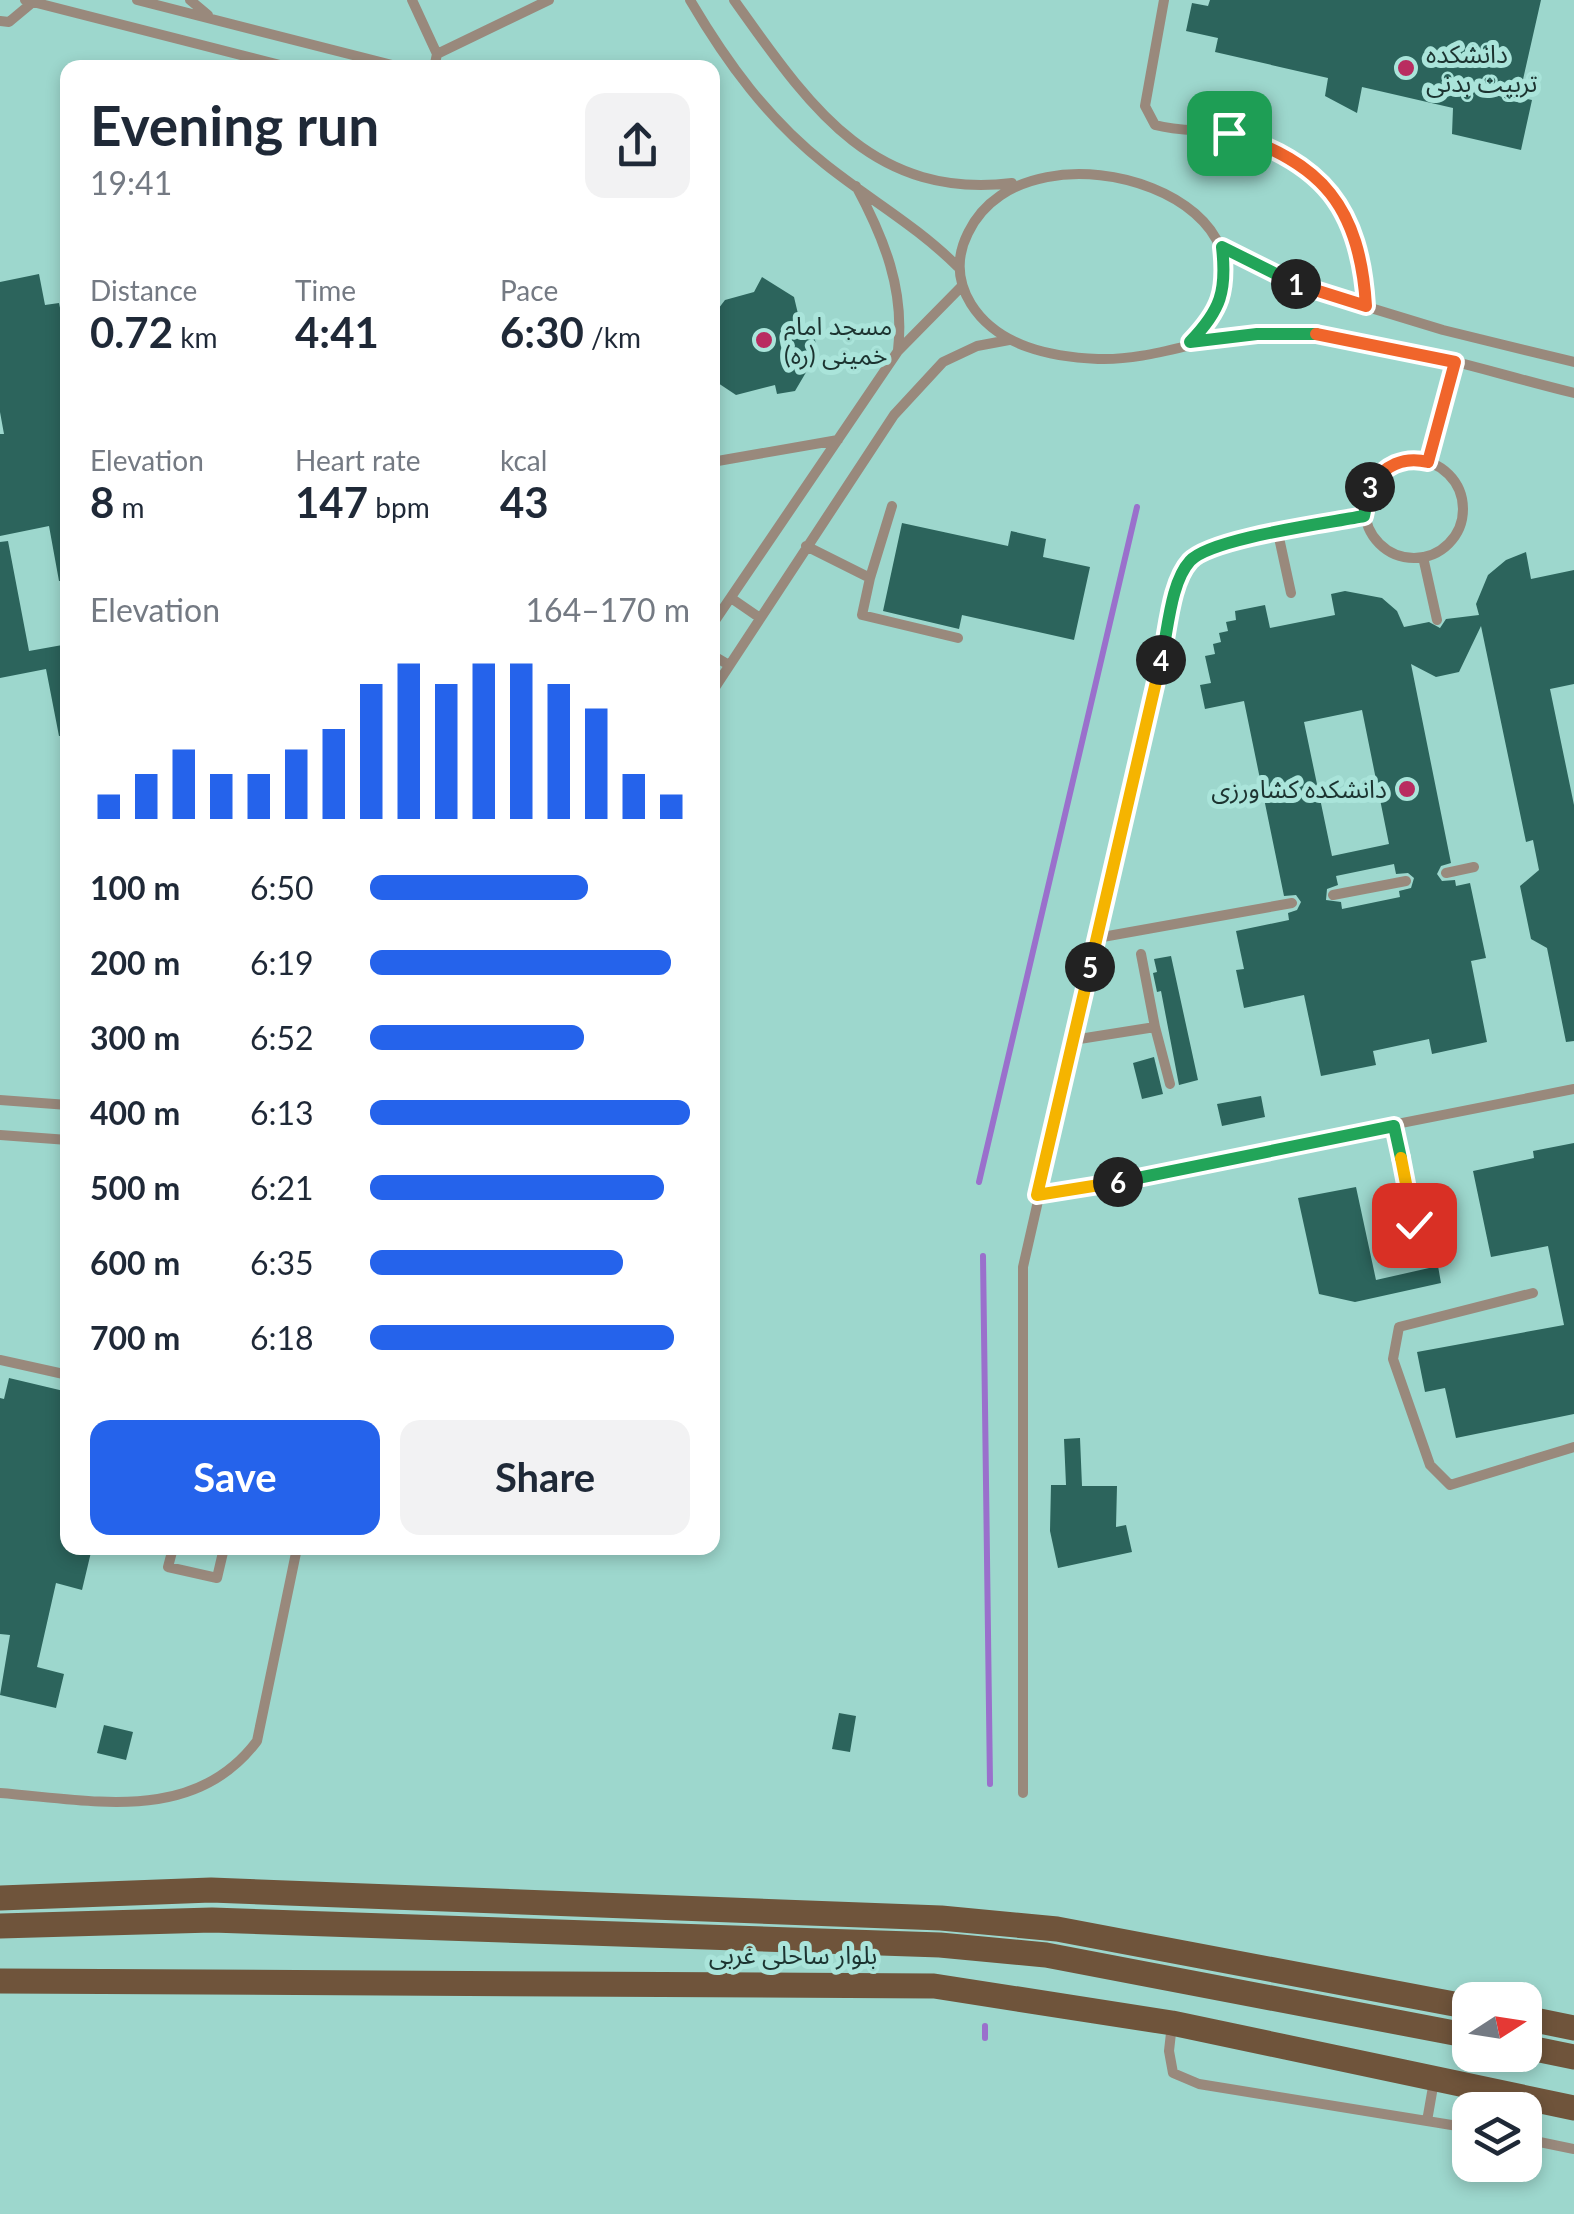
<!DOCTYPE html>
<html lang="en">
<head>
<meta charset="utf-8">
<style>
  :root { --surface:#fff; --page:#f2f2f3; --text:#1f2937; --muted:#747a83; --accent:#2563eb }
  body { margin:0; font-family:Lato,"Noto Sans Arabic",sans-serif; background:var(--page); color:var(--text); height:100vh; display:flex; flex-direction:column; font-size:38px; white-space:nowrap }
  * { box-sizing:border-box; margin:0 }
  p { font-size:32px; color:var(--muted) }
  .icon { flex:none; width:55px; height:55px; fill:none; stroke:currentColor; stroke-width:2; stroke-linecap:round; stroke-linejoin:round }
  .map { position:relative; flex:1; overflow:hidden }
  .sheet { position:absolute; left:60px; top:60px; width:660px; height:1495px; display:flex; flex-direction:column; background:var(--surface); border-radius:20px; box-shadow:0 5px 15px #0003 }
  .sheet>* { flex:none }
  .needle { width:65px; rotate:78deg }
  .controls { position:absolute; left:1452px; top:1982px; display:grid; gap:20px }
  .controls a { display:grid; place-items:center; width:90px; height:90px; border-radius:20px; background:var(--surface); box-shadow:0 5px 15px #0003; font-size:50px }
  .pin { position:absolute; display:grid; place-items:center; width:85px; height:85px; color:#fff; margin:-42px; border-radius:20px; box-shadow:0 5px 15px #0006 }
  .km { position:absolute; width:50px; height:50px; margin:-25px; border-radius:50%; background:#222; color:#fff; font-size:28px; line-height:50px; text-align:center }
  .round { display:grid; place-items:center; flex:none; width:105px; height:105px; border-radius:20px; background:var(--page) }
  .head { display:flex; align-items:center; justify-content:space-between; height:170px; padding:0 30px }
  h1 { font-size:55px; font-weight:700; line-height:75px }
  .figures { display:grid; grid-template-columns:repeat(3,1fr); gap:15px; height:170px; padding:10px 30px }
  .figures div { display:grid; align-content:center }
  .figures b { font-size:42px; font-weight:700 }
  .figures small { font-size:28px; font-weight:400 }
  .figures p { font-size:28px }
  .chart { height:280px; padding:20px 30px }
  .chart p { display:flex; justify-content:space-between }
  .chart svg { width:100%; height:180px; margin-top:10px; stroke:var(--accent); stroke-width:6 }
  .primary-button { display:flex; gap:20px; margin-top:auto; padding:20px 30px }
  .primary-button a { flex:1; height:115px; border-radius:20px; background:var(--accent); color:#fff; font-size:40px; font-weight:700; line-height:115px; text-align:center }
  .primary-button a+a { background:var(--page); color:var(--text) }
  ul { padding:0 30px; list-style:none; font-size:32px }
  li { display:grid; grid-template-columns:160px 120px 1fr; align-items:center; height:75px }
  li i { height:25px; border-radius:12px; background:var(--accent) }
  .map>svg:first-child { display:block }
</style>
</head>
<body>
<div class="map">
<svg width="1574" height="2214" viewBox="0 0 1574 2214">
  <rect width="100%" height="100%" fill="#9dd7cd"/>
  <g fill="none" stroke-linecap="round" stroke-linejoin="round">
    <path stroke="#9a70cc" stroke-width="6" d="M979,1182L1137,507
      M983,1256L990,1784
      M985,2026V2038"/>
  </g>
  <path fill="#2c645c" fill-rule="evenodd" d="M1210,0H1541L1519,97L1532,100L1521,150L1452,134L1453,108L1362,87L1357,113L1325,96L1328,78L1215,52L1218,38L1186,31L1192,3L1208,6Z
    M39,274L45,305L59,303L68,347V581H59L49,526L0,536V434H4L0,412V282Z
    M762,277L794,297L803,335L813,332L818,352L795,391L777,394L775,385L736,395L712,379L717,361L712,317L725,300L754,292Z
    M902,523L1008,546L1011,531L1046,539L1043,557L1090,567L1074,640L962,615L959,629L883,611Z
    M8,541L29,651L68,644V736H59L46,669L0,678V542Z
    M1526,552L1531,579L1574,570V684L1550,689L1574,805V1041L1566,1042L1547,948L1531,939L1520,886L1539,870L1533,840L1526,842L1481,626L1459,672L1436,677L1411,664L1451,863L1441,866L1437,874L1442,881L1455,880L1456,886L1470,883L1486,958L1471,961L1487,1042L1432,1054L1429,1039L1373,1051L1376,1065L1321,1076L1304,995L1244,1008L1236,970L1244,969L1236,931L1289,920L1288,913L1297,910L1301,902L1296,895L1284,896L1244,701L1205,709L1200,685L1211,683L1205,656L1215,654L1213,644L1221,642L1219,633L1228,631L1226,622L1236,620L1235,611L1265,605L1270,628L1335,615L1331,594L1345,591L1382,598L1397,611L1404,627L1429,622L1440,628L1446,619L1479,615L1476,604L1488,575L1506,560ZM1362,710L1389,844L1332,856L1304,722ZM1394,864L1396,874L1408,873L1414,878L1411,888L1399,891L1400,897L1342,909L1341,902L1326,900L1327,889L1338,885L1336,876Z
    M1171,956L1198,1080L1179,1085L1161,991L1157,992L1153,973L1157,972L1154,959Z
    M1154,1057L1163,1094L1142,1099L1133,1063Z
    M1261,1096L1265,1117L1222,1126L1217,1104Z
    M1574,1143V1414L1456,1438L1445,1388L1425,1392L1417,1352L1564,1325L1548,1246L1491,1257L1473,1171L1534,1158L1533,1151Z
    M1356,1187L1376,1280L1438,1266L1441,1283L1355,1302L1319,1294L1298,1198Z
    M9,1378L68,1392V1548H92L82,1590L56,1583L37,1667L64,1674L56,1708L0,1695L10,1635L0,1634V1398L4,1399Z
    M1080,1438L1082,1486H1117L1116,1527L1126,1525L1132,1552L1058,1568L1050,1531L1051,1485H1066L1064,1439Z
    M839,1713L856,1716L850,1752L832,1749Z
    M104,1725L133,1732L126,1760L97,1753Z"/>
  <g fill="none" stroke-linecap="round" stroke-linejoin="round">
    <path stroke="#99897c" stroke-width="10" d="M25,0L292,68
      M137,0L404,68
      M190,0L208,15
      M412,0L437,54
      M690,0C727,63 768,119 825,164C870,200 917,226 958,267
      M734,0C807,102 870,200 1012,183
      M1164,0L1145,106L1155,125C1181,132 1206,129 1231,134C1293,147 1350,196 1363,260C1366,275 1365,291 1366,306
      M0,21L9,22L33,2
      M434,68L437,54L549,0
      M856,186C884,238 905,290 898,350
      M1223,247L1302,287L1443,330L1574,362
      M1190,342C1325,204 1028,106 968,233C956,257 957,281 971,304C998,347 1052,357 1098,359C1155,361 1206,335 1262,334C1373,332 1468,367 1574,393
      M1365 509a49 49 0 1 1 98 0a49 49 0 1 1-98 0Z
      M712,462L838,440
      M1429,462L1455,361
      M1278,533L1291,593
      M806,546L870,578L892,506
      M1423,557L1437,620
      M870,578L862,615L958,638
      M731,598L760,618
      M712,625L898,351L962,286
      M712,655L729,665
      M712,692L894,415L943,362L977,346L1009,340
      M1446,873L1474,867
      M1333,895L1406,881
      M1097,938L1292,903
      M1141,954L1155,1027
      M1073,1040L1155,1027L1170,1084
      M0,1100L68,1105
      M1394,1126L1420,1254
      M0,1135L68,1140
      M1037,1195L1574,1089
      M1533,1293L1399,1327L1393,1359L1430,1465L1450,1485L1574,1447
      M0,1360L68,1375
      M173,1548L168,1567L217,1578L224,1548
      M0,1793C92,1800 194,1825 257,1741L297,1548
      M1023,1793V1267L1178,586L1190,561L1217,546L1365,516
      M1172,2024L1169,2051L1173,2073L1199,2084L1470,2128
      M1427,2121L1434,2081
      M1525,2139L1574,2149"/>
    <path stroke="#6f543b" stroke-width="25" d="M0,1898L211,1890L941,1918L1057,1929L1470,2007
      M0,1926L212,1920L940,1945L1046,1955L1470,2036
      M0,1981L934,1986L1172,2023L1574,2108
      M1525,2018L1574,2028
      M1525,2047L1574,2057"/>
  </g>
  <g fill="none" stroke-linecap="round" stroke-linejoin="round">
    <g stroke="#fff" stroke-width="20">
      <path id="split-1" d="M1229,133C1323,162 1360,208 1366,306L1296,284"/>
    </g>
    <g stroke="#fff" stroke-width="20">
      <path id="split-2" d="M1296,284L1222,247C1227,291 1221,310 1190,342L1257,334H1316"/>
    </g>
    <g stroke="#fff" stroke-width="20">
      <path id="split-3" d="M1316,334L1455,362L1428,462C1404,456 1384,465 1370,487"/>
    </g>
    <g stroke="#fff" stroke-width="20">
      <path id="split-4" d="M1161,660C1168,632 1170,583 1190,561C1211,538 1329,523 1364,516L1370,487"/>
    </g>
    <g stroke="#fff" stroke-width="20">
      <path id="split-5" d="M1090,967L1161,660"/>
    </g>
    <g stroke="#fff" stroke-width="20">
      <path id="split-6" d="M1090,967L1037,1195L1118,1182"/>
    </g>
    <g stroke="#fff" stroke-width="20">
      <path id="split-7" d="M1118,1182L1394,1126L1401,1158"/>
    </g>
    <g stroke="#fff" stroke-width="20">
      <path id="split-8" d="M1401,1158L1414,1225"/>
    </g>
    <use href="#split-1" stroke="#f0652b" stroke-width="12"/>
    <use href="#split-2" stroke="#22a559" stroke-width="12"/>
    <use href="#split-3" stroke="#f0652b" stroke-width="12"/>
    <use href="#split-4" stroke="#22a559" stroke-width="12"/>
    <use href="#split-5" stroke="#f5b400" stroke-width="12"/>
    <use href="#split-6" stroke="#f5b400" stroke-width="12"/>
    <use href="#split-7" stroke="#22a559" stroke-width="12"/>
    <use href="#split-8" stroke="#f5b400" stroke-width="12"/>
  </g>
  <g fill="#b92c60" stroke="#aae4da" stroke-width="4">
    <circle cx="1406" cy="68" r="10"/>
    <circle cx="764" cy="340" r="10"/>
    <circle cx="1407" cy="789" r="10"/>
  </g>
  <g text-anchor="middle" stroke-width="10" stroke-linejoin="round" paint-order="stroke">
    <g font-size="25" fill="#1c3330" stroke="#aae4da" text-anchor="start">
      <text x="1426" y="63">دانشکده<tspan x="1426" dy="29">تربیت بدنی</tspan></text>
      <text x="784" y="335">مسجد امام<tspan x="784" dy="29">خمینی (ره)</tspan></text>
      <text x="1387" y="798" text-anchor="end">دانشکده کشاورزی</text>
    </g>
    <g font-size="25" fill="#1c3330" stroke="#aae4da">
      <text x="793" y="1964">بلوار ساحلی غربی</text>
    </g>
  </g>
</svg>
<div class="controls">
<a><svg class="needle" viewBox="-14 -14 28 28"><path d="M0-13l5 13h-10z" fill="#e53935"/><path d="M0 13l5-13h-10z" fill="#747a83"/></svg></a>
<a><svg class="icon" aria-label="layers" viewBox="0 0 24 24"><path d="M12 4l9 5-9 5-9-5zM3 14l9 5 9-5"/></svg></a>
</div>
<div class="pin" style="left:1229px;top:133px;background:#1e9e55"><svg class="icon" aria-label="arrive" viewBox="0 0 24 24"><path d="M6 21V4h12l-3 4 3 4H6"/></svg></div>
<div class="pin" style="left:1414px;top:1225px;background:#d93025"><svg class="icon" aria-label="check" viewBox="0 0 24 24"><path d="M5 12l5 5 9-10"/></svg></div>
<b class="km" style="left:1296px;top:284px">1</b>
<b class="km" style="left:1370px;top:487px">3</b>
<b class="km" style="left:1161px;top:660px">4</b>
<b class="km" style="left:1090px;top:967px">5</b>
<b class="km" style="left:1118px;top:1182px">6</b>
<section class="sheet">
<div class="head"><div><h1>Evening run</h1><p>19:41</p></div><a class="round"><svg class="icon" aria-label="share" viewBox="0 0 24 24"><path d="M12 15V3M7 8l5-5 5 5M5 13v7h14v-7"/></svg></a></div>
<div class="figures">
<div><p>Distance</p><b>0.72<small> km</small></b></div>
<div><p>Time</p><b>4:41</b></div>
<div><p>Pace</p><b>6:30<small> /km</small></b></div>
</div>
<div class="figures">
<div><p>Elevation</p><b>8<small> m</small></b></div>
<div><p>Heart rate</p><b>147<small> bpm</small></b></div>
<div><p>kcal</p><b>43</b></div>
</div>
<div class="chart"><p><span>Elevation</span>164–170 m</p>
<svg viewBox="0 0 160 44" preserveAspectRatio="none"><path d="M5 44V38M15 44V33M25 44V27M35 44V33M45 44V33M55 44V27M65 44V22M75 44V11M85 44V6M95 44V11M105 44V6M115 44V6M125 44V11M135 44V17M145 44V33M155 44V38"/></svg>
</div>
<ul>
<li><b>100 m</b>6:50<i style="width:68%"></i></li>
<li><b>200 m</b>6:19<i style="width:94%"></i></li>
<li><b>300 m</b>6:52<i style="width:67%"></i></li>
<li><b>400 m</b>6:13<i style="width:100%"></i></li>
<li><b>500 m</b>6:21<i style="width:92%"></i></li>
<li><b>600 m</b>6:35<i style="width:79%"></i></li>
<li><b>700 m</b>6:18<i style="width:95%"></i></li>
</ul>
<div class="primary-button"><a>Save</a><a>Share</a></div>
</section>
</div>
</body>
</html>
